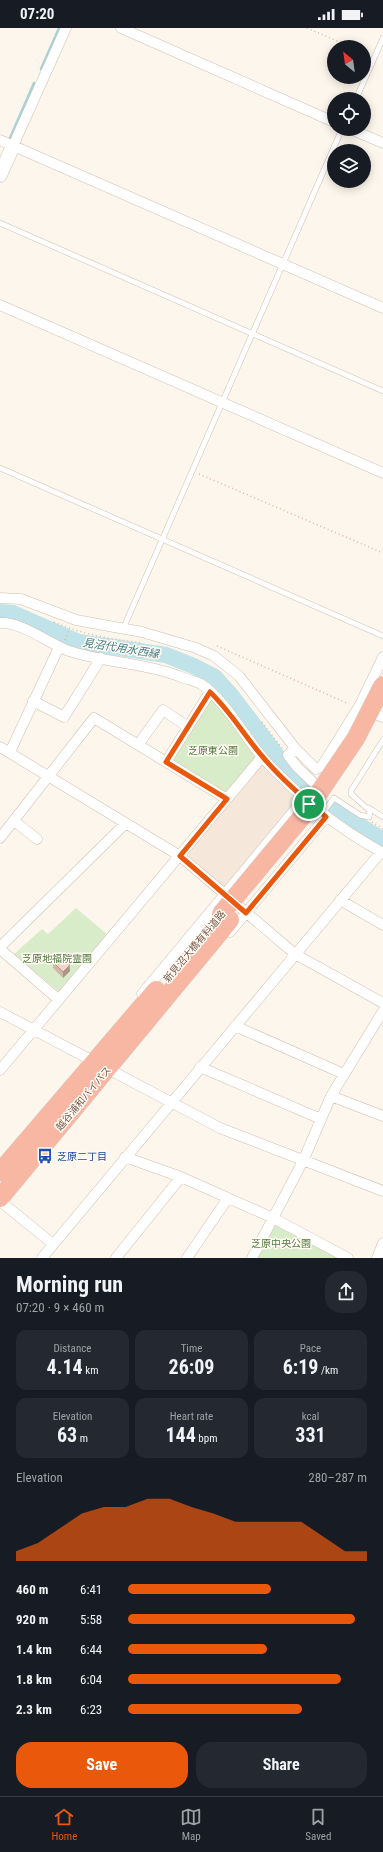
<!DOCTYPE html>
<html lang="en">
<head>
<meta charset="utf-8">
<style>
  :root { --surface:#171b24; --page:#242831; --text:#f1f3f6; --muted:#9ea1a6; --line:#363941; --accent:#ea580c }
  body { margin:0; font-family:"Roboto Condensed","Noto Sans JP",sans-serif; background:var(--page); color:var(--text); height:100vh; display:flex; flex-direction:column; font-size:15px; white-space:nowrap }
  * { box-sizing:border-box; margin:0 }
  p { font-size:13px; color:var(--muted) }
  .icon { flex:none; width:22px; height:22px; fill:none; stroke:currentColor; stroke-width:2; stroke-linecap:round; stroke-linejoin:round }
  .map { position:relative; height:1230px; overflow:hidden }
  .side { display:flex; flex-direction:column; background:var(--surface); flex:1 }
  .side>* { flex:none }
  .needle { width:26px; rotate:331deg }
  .buttons { position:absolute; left:327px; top:12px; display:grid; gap:8px }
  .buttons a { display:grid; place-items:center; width:44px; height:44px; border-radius:50%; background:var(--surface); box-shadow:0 2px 10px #0003; font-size:20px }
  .pin { position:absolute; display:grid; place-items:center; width:34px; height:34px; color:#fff; margin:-17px; border:2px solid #fff; border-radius:50%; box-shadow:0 1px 4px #0007 }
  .round { display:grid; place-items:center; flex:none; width:42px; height:42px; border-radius:16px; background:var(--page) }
  .headline { display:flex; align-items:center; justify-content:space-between; height:68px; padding:0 16px }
  h1 { font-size:22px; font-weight:700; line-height:30px }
  .stats { display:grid; grid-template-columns:repeat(3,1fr); gap:6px; height:68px; padding:4px 16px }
  .stats div { display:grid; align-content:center; border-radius:10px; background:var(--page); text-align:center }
  .stats b { font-size:20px; font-weight:700 }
  .stats small { font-size:11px; font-weight:400 }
  .stats p { font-size:11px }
  .chart { height:112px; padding:8px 16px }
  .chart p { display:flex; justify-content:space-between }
  .chart svg { width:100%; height:72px; margin-top:4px; fill:var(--accent); opacity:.7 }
  .button { display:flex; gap:8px; margin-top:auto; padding:8px 16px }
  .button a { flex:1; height:46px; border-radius:16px; background:var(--accent); color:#fff; font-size:16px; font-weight:700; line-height:46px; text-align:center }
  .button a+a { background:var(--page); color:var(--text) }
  ul { padding:0 16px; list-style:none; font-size:13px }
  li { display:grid; grid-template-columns:64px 48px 1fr; align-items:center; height:30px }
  li i { height:10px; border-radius:5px; background:var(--accent) }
  .status { display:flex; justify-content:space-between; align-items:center; height:28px; padding:0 20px; background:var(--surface); direction:ltr }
  .status svg { height:11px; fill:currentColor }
  .dock { display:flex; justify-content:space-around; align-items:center; height:56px; border-top:1px solid var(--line); background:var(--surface); font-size:11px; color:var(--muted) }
  .dock a { display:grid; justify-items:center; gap:2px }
  .dock .on { color:var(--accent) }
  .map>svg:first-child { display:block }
</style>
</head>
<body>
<div class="status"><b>07:20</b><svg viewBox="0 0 49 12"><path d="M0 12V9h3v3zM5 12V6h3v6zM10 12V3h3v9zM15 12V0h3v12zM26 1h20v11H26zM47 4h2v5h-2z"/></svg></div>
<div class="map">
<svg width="383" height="1230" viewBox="0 0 383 1230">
  <rect width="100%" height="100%" fill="#fdf6ec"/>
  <path fill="#f5e8da" d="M264,735L296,772L225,859L221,858L187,826Z"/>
  <path fill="#d8ecc9" d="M211,668L255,725V730L227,765L222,764L170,731Z
    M76,880L109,908L59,964L14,926L42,901L48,906Z
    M277,1197L341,1230H257L273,1199Z"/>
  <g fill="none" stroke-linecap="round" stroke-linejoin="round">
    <path stroke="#a5d3da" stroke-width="2.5" d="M41,41L59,0
      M10,110L34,55"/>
    <path stroke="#bfe3e8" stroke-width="16" d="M0,584L13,585L79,614L166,627L196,639L215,649L232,668L285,738L309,762
      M332,780L383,812"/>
    <g stroke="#d1beb0" stroke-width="6">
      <path id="lane" d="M356,71L383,10
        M0,195L383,363
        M0,440L383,608
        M123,601L342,101
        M369,780L383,789
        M322,786L334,770L360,787L369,789L370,783L351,766V763L383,712"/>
    </g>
    <g stroke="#d1beb0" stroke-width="11">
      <path id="street" d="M121,0L334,94
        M350,101L383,115
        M0,112L383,280
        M13,118L66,0
        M0,277L383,445
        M0,570L21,571L76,592L142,604L196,620L214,628L239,648L295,720
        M0,595C21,593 49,616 69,623C107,635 147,635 184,650C189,652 196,653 201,656C224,671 245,709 263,730C298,769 338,800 383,825
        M33,673L64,689L101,630
        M366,683L383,689
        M138,717L163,682L188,699
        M0,719L180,828L295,926L383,975
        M10,724L59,619
        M166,734L210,664
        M316,766L319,760L297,739L288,727L295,720L316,741L322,738L360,677L383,629
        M14,793L37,811
        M0,810L94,690L227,771
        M340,872L383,897
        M230,904L326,789
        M0,919L126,795
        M0,921L59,972
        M142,966L304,771
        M0,984L220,1100L383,1163
        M235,998L344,1046
        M200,1039L321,1091
        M0,1042L262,729
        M331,1068L383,1088
        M125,1129L181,1149L273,1190L348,1230
        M0,1173L53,1216
        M42,1230L381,824
        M116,1230L181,1149
        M187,1230L228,1170
        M252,1230L303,1133L331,1068L383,983
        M377,1230L383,1215"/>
    </g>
    <g stroke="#d6c0b0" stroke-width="15">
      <path id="secondary" d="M0,147L13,118"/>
    </g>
    <g stroke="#dad1cd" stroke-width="19">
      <path id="highway" d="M0,1144L156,962
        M0,1170L230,892"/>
    </g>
    <path stroke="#d9b8a5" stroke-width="1.5" stroke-dasharray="1 3" stroke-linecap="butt" d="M307,0L351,19
      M364,25L368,27
      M199,446L383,525
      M54,594C83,607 112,611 143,615
      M65,612L69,601
      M217,618L349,676
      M262,694L282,720
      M372,794L383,801"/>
    <use href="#lane" stroke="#fff" stroke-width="5"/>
    <use href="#street" stroke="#fff" stroke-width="10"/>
    <use href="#secondary" stroke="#fff" stroke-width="14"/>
    <use href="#highway" stroke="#f7b7a3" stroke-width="18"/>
    <g stroke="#dad1cd" stroke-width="19" stroke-linecap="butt">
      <path id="highway-bridge" d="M221,886L306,784L356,710L383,657"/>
    </g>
    <use href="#highway-bridge" stroke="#f7b7a3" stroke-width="18"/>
  </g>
  <path fill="#d1b7a8" d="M53,934L69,936L70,943L63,950L53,940Z"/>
  <path fill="#aa9588" d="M69,932L70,943L63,950V944L67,934Z"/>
  <path fill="#f3d5c3" stroke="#aa9588" d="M59,927L62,930L64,928L69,932L67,934L70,937L63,944L53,934Z"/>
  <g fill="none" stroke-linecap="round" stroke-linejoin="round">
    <g stroke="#fff" stroke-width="8">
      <path id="route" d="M210,664C230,683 244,707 262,728C281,751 303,770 326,789L246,885L180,828L227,771L166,734Z"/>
    </g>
    <use href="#route" stroke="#ea580c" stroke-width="5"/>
  </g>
  <defs>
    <g id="bus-bare" transform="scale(1.2)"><path d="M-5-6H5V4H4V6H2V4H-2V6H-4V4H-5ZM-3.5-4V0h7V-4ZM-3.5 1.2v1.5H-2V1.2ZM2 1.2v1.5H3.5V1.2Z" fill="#1a4fb4" stroke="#fffaf3" stroke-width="2.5" paint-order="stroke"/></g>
  </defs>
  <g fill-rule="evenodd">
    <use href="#bus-bare" x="45" y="1128"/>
  </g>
  <g text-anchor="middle" stroke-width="3" stroke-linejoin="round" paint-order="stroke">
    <g font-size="10" fill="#537a41" stroke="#fffaf3">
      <text x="213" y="726">芝原東公園</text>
      <text x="57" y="934">芝原地福院霊園</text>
      <text x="281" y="1219">芝原中央公園</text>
    </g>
    <g font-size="10" fill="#7a5c4d" stroke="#fffaf3">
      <text transform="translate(194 918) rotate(-50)" y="4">新見沼大橋有料道路</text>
      <text transform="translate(83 1070) rotate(-50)" y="4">越谷浦和バイパス</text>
    </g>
    <g font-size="10" fill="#164399" stroke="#fffaf3" text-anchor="start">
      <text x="57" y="1132">芝原二丁目</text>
    </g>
    <g font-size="11" font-style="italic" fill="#437c86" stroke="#fffaf3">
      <text transform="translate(121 620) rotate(9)" y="4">見沼代用水西縁</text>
    </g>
  </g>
</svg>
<div class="buttons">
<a><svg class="needle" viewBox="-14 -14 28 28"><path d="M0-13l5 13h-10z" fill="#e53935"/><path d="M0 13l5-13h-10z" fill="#9ea1a6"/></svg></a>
<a><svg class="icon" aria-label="locate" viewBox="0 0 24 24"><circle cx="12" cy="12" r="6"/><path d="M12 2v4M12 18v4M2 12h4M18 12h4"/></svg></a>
<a><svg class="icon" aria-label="layers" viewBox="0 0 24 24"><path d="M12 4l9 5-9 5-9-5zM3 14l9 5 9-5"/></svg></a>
</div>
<div class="pin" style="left:309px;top:776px;background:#1e9e55"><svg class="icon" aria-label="arrive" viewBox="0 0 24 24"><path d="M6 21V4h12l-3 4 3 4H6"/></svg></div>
</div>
<section class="side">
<div class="headline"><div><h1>Morning run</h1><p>07:20 · 9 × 460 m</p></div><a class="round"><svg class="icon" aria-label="share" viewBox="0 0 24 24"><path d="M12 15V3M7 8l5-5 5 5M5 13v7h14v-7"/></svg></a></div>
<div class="stats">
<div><p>Distance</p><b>4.14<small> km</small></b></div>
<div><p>Time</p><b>26:09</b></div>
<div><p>Pace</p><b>6:19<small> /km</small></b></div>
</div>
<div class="stats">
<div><p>Elevation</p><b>63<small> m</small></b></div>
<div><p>Heart rate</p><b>144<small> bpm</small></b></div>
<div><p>kcal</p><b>331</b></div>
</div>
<div class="chart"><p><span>Elevation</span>280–287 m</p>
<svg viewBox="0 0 160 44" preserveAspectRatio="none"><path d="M0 44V38L10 33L20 24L30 15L40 11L50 11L60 6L70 6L80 11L90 15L100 20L110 20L120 20L130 20L140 29L150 38L160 38V44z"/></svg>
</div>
<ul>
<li><b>460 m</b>6:41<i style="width:60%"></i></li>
<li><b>920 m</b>5:58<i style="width:95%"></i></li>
<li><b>1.4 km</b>6:44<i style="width:58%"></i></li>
<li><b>1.8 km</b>6:04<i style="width:89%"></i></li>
<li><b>2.3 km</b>6:23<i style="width:73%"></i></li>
</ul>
<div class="button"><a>Save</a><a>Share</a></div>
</section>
<nav class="dock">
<a class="on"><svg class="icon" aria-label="home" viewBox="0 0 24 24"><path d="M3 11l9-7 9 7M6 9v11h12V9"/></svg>Home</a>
<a><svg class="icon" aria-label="map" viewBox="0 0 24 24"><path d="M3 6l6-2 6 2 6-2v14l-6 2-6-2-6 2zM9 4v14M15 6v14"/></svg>Map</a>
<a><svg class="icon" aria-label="saved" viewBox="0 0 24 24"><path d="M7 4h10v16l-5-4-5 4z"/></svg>Saved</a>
</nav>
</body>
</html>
